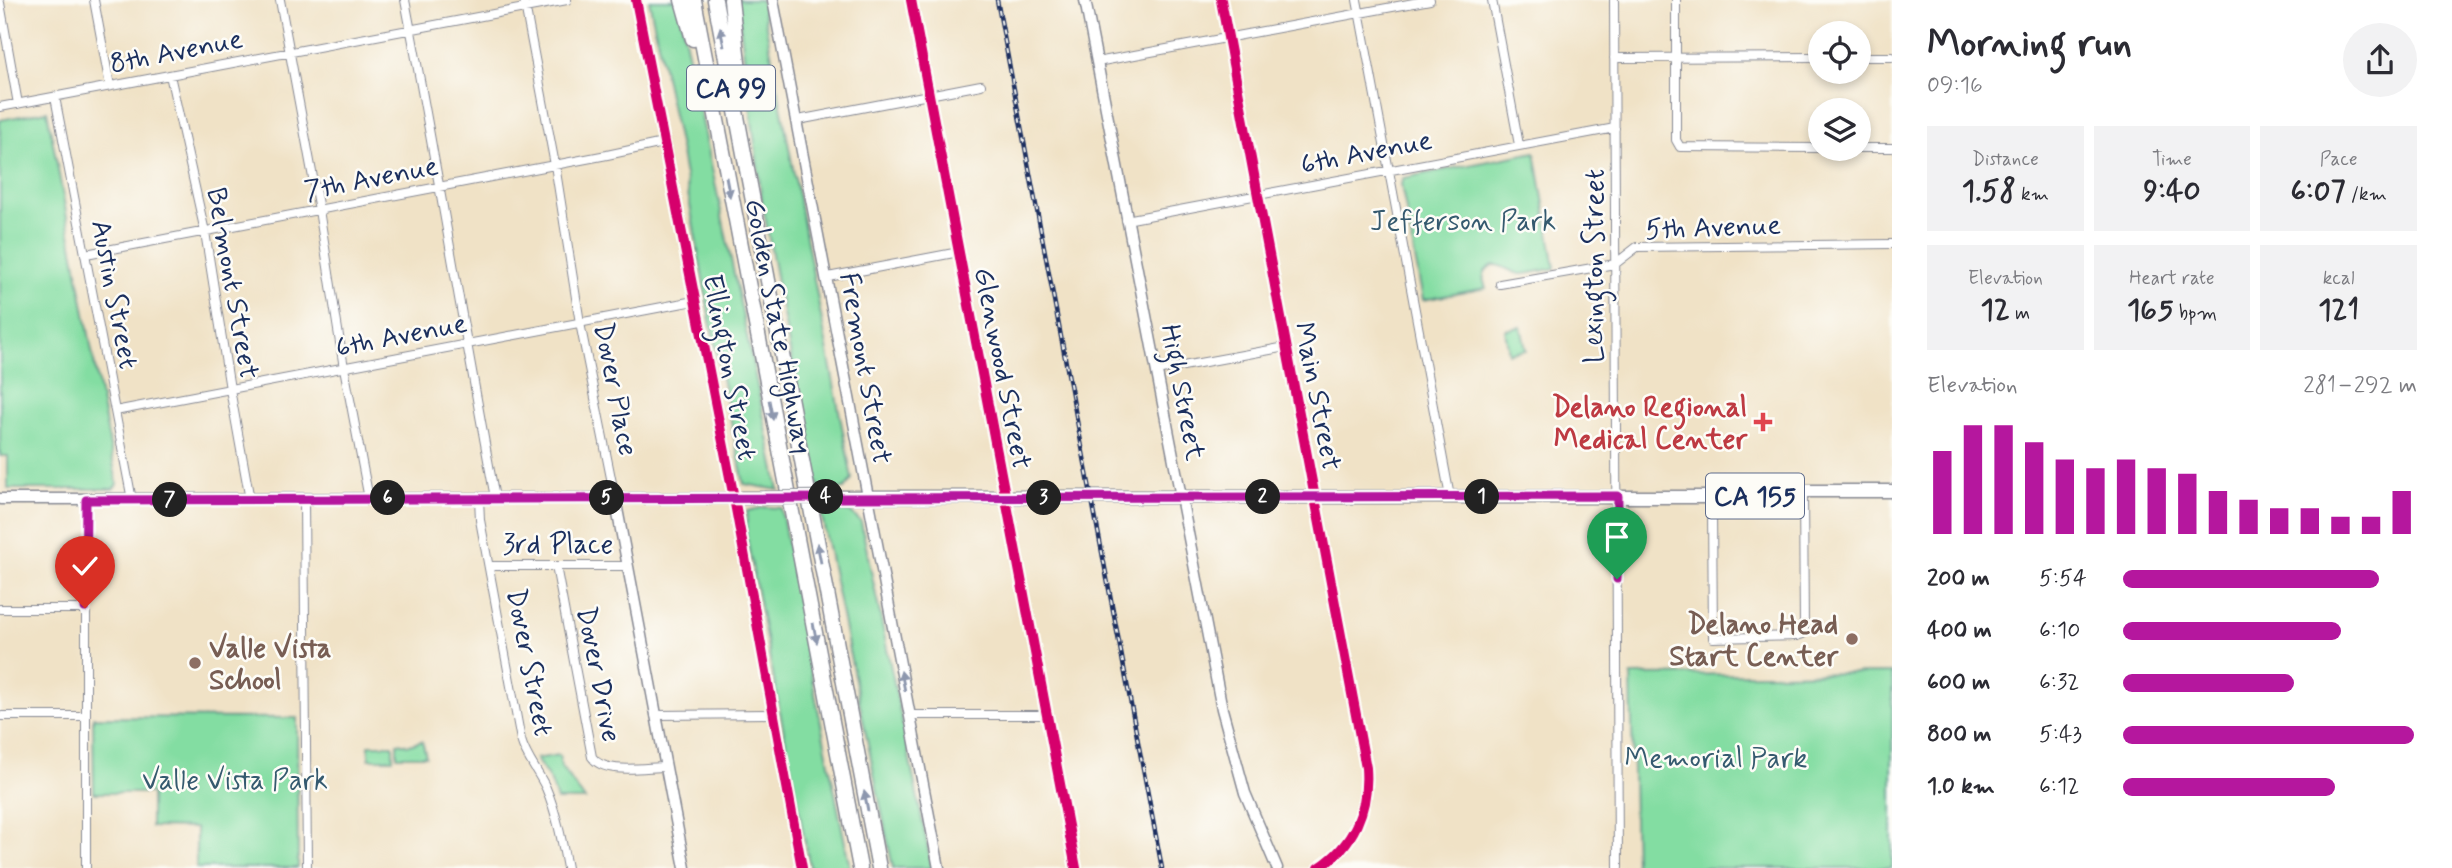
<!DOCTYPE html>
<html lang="en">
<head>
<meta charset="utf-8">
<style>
  :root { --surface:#fff; --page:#f2f2f3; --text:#2b2b33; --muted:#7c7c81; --accent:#b5179e }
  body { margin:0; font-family:Mynerve,sans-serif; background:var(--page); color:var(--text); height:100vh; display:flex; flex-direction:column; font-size:26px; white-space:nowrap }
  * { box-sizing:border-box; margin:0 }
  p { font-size:23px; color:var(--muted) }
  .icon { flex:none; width:38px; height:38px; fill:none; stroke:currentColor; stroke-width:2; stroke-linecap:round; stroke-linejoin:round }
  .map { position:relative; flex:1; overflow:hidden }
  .sheet { display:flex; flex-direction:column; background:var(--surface); width:560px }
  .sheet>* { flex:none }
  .buttons { position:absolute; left:1808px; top:21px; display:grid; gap:14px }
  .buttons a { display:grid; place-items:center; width:63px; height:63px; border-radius:50%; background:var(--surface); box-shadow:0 4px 10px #0003; font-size:35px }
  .pin { position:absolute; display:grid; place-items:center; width:60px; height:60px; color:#fff; margin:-72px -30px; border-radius:50% 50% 50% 0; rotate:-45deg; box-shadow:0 0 7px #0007 }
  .pin .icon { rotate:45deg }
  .km { position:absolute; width:35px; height:35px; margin:-18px; border-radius:50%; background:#222; color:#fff; font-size:19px; line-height:35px; text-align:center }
  .round { display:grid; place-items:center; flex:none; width:74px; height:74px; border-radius:37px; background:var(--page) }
  .overview { display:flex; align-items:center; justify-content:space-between; height:119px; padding:0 35px }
  h1 { font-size:38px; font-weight:700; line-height:52px }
  .stats { display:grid; grid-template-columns:repeat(3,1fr); gap:10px; height:119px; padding:7px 35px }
  .stats div { display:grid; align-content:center; border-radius:0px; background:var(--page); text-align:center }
  .stats b { font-size:30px; font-weight:700 }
  .stats small { font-size:19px; font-weight:400 }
  .stats p { font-size:19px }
  .chart { height:196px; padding:14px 35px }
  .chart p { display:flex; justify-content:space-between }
  .chart svg { width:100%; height:126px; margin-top:7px; stroke:var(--accent); stroke-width:6 }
  ul { padding:0 35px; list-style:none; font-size:23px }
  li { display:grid; grid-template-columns:112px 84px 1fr; align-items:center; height:52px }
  li i { height:18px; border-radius:9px; background:var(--accent) }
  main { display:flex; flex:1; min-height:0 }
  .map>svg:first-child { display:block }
</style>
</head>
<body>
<main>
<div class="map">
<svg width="1892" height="868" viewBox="0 0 1892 868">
  <rect width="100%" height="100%" fill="#fdfcf7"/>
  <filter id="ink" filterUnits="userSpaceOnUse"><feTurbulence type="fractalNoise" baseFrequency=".0143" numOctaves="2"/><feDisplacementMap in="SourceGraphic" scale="14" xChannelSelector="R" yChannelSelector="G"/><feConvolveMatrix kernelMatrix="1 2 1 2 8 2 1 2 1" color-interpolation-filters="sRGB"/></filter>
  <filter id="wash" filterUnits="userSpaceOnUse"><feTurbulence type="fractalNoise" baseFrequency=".00686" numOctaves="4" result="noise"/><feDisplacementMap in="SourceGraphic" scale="28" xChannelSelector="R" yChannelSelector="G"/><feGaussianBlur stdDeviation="1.57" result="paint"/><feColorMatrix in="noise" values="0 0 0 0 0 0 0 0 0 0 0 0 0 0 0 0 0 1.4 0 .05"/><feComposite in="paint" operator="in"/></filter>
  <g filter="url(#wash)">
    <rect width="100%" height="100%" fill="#f0e2c6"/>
    <path fill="#83dda2" stroke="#4f8680" stroke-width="2" d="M649,0H677L779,490L744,484L710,320L681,153Z
      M737,0H761L852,479L844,489L829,490L819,487L806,437L762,201Z
      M47,111L117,484L113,489H8V456H0V120Z
      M1535,152L1555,268C1544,270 1532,274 1521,274C1509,274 1495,255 1485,272C1482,278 1484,283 1486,288L1423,300L1401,184L1403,178Z
      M1521,327L1526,350L1509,353L1505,330Z
      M765,507L781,508L808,659L850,868H810L746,534L747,511Z
      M820,507L850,512L861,522L932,868H893Z
      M1892,673V868H1635L1631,675Z
      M93,717L297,718L298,868H196V828L151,827V793H94Z
      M422,741L426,756H397V743L409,745Z
      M369,745H393V759H369Z
      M559,755L561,766L585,800H557L551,782L536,759Z"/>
  </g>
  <g filter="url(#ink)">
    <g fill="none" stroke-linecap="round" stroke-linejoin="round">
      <g stroke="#868892" stroke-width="10">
        <path id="street" d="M94,0L110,86
          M280,0L319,210L344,368L369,499
          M405,0C437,166 464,332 495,498
          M524,0L555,165L580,323L615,498
          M911,0L1076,868
          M1221,0L1366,768C1369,809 1354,845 1319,868
          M1357,0L1450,497
          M1492,0L1519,145
          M1614,0L1618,868
          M1676,0V140L1680,147L1820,148
          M0,3L18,104
          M1858,57H1892
          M1614,58L1820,57
          M1097,62L1430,0
          M170,75L205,232L230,389L250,500
          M55,97L132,500
          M0,107L567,0
          M798,120L981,85
          M1858,148H1892
          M1126,220L1615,128
          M86,254L607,155L663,143
          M828,277L959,252
          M1500,284L1615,264L1637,247L1892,244
          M1156,371L1286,347
          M115,411L694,301
          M1716,497L1712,508L1713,638L1797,636L1803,634L1804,629L1803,491
          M479,498L480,520L521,740C526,758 538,771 546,788C557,814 562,841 567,868
          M304,499L307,868
          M86,500V868
          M489,566H627
          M556,566L592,757C604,775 645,767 665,767
          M0,609H85
          M655,715L773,714
          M910,715H1046
          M0,716H86"/>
      </g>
      <g stroke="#868892" stroke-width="13">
        <path id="secondary" d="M636,0L734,498L802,868
          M773,0L939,868
          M1085,0L1222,709L1245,793L1277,868
          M615,498L685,868
          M0,499L734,498"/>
      </g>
      <g stroke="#868892" stroke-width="15">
        <path id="primary" d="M835,497H1716L1757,496L1803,491H1892
          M734,498H765"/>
      </g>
      <g stroke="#868892" stroke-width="17">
        <path id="highway" d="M682,0L693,39
          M694,0L860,868
          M715,0L879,868
          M731,0L742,98"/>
      </g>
      <use href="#street" stroke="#fff" stroke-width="8"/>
      <use href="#secondary" stroke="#fff" stroke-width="10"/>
      <use href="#primary" stroke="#fff" stroke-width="12"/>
      <use href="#highway" stroke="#fff" stroke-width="14"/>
      <g stroke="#1b2f5e" stroke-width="4.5">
        <path id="rail" d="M997,0L1162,868"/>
      </g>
      <use href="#rail" stroke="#fdfcf7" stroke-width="2" stroke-dasharray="5" stroke-linecap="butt"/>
      <g stroke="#868892" stroke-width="15" stroke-linecap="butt">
        <path id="primary-bridge" d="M765,498L835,497"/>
      </g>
      <use href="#primary-bridge" stroke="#fff" stroke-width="12"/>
      <g stroke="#fdfcf7" stroke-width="15">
        <path id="cycleway" d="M636,0L734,498L802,868
          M911,0L1076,868
          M1221,0L1366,768C1369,809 1354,845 1319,868"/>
      </g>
      <use href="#cycleway" stroke="#d6006c" stroke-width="10"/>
    </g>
    <defs><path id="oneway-solid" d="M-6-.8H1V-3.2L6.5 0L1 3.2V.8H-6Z" transform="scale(1.75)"/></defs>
    <g fill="#8d97ae">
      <use href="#oneway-solid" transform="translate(722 37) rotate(-101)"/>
      <use href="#oneway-solid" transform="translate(728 187) rotate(79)"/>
      <use href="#oneway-solid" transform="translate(771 410) rotate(79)"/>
      <use href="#oneway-solid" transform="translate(819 553) rotate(-101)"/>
      <use href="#oneway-solid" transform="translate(815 633) rotate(79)"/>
      <use href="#oneway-solid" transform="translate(903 681) rotate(-101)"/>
      <use href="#oneway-solid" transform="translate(866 801) rotate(-101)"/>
    </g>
  </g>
  <g fill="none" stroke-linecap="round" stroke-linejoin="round" filter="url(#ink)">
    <g stroke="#fff" stroke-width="14">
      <path id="route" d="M85,608L86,500L1618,496L1617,579"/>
    </g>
    <use href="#route" stroke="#b5179e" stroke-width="9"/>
  </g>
  <path fill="#e0444e" stroke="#fdfcf7" stroke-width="2.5" d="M1759.5 411.5h7v7h7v7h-7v7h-7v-7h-7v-7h7z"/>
  <g fill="#8d6e63" stroke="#fdfcf7" stroke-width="2.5">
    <circle cx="1852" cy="639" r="7"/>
    <circle cx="195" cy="663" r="7"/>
  </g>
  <g text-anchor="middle" stroke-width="5" stroke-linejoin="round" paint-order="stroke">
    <g fill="#fdfcf7" stroke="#5f6c8c" stroke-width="2">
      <rect x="687" y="65.5" width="88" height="45" rx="5"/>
      <rect x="1706" y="473.5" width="98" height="45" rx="5"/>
    </g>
    <g font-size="26" font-weight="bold" fill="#1b2f5e">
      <text x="731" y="97">CA 99</text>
      <text x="1755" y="505">CA 155</text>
    </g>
    <g font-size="28" fill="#1b2f5e" stroke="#fdfcf7">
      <text transform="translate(176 50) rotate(-11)" y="10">8th Avenue</text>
      <text transform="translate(1366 151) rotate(-11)" y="10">6th Avenue</text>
      <text transform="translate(371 177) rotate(-11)" y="10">7th Avenue</text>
      <text transform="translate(1713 226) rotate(-2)" y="10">5th Avenue</text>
      <text transform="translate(1593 266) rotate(-90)" y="10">Lexington Street</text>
      <text transform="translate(234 283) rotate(80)" y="10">Belmont Street</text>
      <text transform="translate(116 294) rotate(79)" y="10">Austin Street</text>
      <text transform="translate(780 326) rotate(79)" y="10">Golden State Highway</text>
      <text transform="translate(401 334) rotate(-11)" y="10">6th Avenue</text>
      <text transform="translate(731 367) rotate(79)" y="10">Ellington Street</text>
      <text transform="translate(867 368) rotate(80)" y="10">Fremont Street</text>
      <text transform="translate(1004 368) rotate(79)" y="10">Glenwood Street</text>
      <text transform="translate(617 389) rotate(79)" y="10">Dover Place</text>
      <text transform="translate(1184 392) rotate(79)" y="10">High Street</text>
      <text transform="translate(1319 396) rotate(79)" y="10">Main Street</text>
      <text x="558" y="553">3rd Place</text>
      <text transform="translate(531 662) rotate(79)" y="10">Dover Street</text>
      <text transform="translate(600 674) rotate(79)" y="10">Dover Drive</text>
    </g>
    <g font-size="28" fill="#355a6f" stroke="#fdfcf7">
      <text x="1463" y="230">Jefferson Park</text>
      <text x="1716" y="767">Memorial Park</text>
      <text x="235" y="789">Valle Vista Park</text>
    </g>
    <g font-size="28" font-weight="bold" fill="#be3a42" stroke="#fdfcf7" text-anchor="end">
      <text x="1747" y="416">Delano Regional<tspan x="1747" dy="32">Medical Center</tspan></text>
    </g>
    <g font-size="28" font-weight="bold" fill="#785e54" stroke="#fdfcf7" text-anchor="end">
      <text x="1838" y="633">Delano Head<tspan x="1838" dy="32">Start Center</tspan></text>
      <text x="209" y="657" text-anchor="start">Valle Vista<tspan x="209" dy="32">School</tspan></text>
    </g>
  </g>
</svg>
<div class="buttons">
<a><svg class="icon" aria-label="locate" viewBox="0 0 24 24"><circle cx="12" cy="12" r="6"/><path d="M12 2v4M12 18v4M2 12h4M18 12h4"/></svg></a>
<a><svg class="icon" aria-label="layers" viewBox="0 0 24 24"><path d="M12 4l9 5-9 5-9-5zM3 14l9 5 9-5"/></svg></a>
</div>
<div class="pin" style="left:1617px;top:579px;background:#1e9e55"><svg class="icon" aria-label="arrive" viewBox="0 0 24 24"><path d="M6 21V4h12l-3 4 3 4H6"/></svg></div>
<div class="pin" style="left:85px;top:608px;background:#d93025"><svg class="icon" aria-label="check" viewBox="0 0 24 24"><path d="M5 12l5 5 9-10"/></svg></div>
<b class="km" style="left:1482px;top:497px">1</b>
<b class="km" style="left:1263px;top:497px">2</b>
<b class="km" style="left:1044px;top:498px">3</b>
<b class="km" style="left:826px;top:497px">4</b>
<b class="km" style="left:607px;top:498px">5</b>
<b class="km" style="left:388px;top:498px">6</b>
<b class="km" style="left:170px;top:500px">7</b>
</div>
<section class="sheet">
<div class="overview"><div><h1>Morning run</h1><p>09:16</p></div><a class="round"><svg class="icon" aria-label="share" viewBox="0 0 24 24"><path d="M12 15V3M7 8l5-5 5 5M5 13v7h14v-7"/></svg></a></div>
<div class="stats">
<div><p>Distance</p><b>1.58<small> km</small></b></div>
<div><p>Time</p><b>9:40</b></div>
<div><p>Pace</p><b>6:07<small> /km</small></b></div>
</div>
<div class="stats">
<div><p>Elevation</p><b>12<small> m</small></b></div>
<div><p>Heart rate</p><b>165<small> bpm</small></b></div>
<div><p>kcal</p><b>121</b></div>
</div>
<div class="chart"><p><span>Elevation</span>281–292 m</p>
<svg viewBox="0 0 160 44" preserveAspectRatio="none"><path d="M5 44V15M15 44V6M25 44V6M35 44V12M45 44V18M55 44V21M65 44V18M75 44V21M85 44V23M95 44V29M105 44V32M115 44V35M125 44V35M135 44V38M145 44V38M155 44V29"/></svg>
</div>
<ul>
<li><b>200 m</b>5:54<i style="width:87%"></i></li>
<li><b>400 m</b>6:10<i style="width:74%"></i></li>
<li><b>600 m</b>6:32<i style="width:58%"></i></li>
<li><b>800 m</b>5:43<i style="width:99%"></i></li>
<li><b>1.0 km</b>6:12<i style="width:72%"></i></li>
</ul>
</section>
</main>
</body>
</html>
